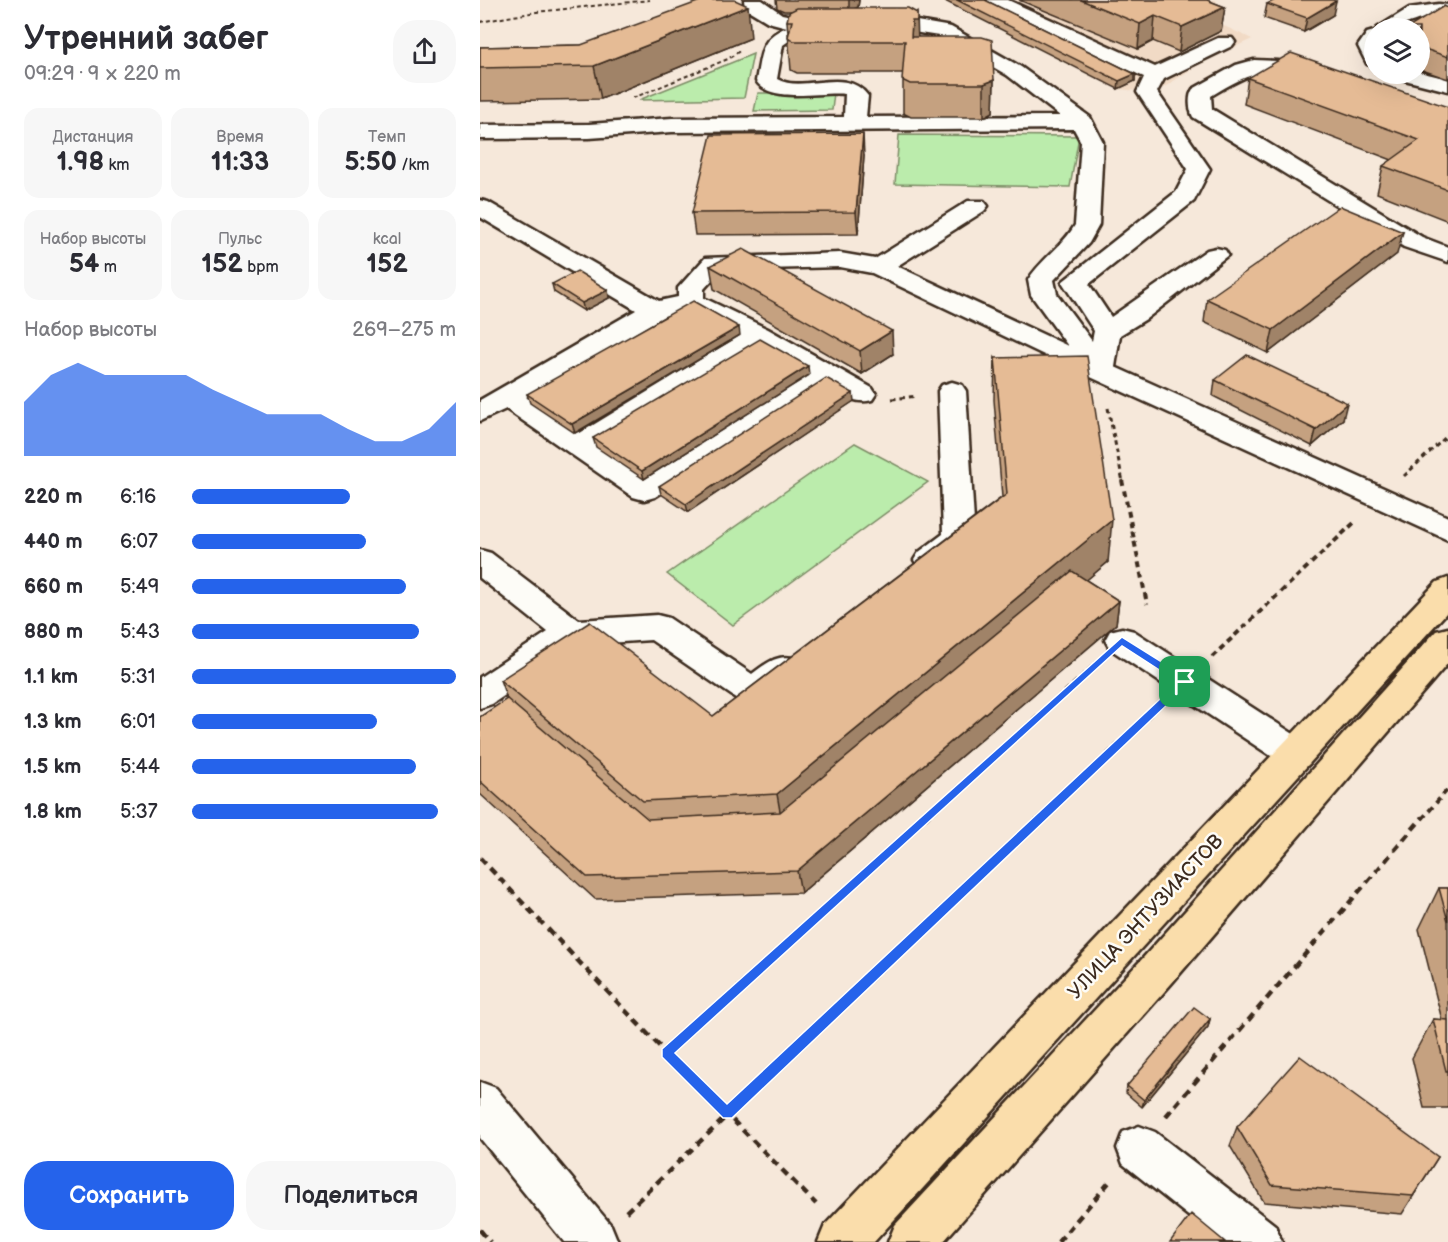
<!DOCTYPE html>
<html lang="ru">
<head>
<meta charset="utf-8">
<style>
  :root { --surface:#fff; --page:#f7f7f7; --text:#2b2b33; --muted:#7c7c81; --accent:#2563eb }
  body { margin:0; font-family:"Balsamiq Sans",sans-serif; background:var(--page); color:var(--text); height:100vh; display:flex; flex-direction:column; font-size:22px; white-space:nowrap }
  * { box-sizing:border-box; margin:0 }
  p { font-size:20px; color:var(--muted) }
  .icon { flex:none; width:33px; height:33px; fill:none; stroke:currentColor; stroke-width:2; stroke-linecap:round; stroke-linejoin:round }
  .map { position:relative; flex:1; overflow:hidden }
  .side { display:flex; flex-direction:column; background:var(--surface); width:480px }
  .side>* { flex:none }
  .tools { position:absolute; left:884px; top:18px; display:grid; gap:12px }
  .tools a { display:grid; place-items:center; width:66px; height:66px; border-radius:50%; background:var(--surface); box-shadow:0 6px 24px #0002; font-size:30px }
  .pin { position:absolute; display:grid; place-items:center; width:51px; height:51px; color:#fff; margin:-26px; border-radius:12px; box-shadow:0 3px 9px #0006 }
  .round { display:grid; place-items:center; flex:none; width:63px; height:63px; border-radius:24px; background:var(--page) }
  .headline { display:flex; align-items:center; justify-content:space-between; height:102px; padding:0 24px }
  h1 { font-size:33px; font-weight:700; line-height:45px }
  .metrics { display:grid; grid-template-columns:repeat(3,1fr); gap:9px; height:102px; padding:6px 24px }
  .metrics div { display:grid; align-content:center; border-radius:15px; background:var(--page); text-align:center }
  .metrics b { font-size:26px; font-weight:700 }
  .metrics small { font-size:16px; font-weight:400 }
  .metrics p { font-size:16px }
  .chart { height:168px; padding:12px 24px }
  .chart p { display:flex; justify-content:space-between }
  .chart svg { width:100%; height:108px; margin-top:6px; fill:var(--accent); opacity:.7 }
  .button { display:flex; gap:12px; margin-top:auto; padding:12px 24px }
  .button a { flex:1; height:69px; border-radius:24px; background:var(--accent); color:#fff; font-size:24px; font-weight:700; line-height:69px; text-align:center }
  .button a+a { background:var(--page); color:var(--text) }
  ul { padding:0 24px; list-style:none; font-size:20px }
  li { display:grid; grid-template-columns:96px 72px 1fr; align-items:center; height:45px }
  li i { height:15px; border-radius:8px; background:var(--accent) }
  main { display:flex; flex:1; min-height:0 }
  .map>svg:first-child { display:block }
</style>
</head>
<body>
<main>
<section class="side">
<div class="headline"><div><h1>Утренний забег</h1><p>09:29 · 9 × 220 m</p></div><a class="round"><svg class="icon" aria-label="share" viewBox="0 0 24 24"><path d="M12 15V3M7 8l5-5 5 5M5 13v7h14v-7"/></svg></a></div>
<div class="metrics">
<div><p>Дистанция</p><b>1.98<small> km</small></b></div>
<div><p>Время</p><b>11:33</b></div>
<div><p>Темп</p><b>5:50<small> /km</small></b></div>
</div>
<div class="metrics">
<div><p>Набор высоты</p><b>54<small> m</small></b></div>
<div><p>Пульс</p><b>152<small> bpm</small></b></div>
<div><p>kcal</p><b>152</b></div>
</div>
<div class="chart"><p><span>Набор высоты</span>269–275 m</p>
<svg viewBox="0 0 160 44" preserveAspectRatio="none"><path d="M0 44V22L10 11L20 6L30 11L40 11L50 11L60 11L70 17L80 22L90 27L100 27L110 27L120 33L130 38L140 38L150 33L160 22V44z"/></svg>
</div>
<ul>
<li><b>220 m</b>6:16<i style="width:60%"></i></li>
<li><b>440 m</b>6:07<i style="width:66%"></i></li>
<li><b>660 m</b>5:49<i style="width:81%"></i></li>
<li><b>880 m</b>5:43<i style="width:86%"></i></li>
<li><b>1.1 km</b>5:31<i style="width:100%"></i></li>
<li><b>1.3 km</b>6:01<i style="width:70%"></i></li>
<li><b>1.5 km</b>5:44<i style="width:85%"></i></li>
<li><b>1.8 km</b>5:37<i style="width:93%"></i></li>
</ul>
<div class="button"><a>Сохранить</a><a>Поделиться</a></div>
</section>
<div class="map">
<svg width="968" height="1242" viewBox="0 0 968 1242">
  <rect width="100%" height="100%" fill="#f6e8da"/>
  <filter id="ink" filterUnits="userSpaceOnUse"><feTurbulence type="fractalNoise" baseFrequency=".0167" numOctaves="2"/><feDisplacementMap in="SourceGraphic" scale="12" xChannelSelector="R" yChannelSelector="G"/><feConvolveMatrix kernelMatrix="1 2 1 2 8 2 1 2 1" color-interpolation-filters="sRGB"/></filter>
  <g filter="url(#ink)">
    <path fill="#f1dac5" d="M463,0H736L742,25L772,39L721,63L683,88L667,92L638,89Z"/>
    <path fill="#bbecac" stroke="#7b8b65" stroke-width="1.5" d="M273,54L264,98L159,100Z
      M278,93H354L352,110L274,111Z
      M419,135L599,136L590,187L415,184Z
      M375,443L448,482L253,625L187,574Z"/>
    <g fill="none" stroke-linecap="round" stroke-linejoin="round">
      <g stroke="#3b2a1e" stroke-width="5">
        <path id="minor" d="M264,0H282L302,14L316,17L420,18L471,27L541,67L610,117L623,142L619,225L609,243L574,280L577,294L612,341L614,331L582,282L696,192L708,169L657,92L664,77L506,4L504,0H528L675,67L738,38H752L755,42L752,46L684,79L677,92L730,169L714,201L609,284L631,317L727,250L736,248L745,250L748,255L666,319L640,335L635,367L968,517V540L604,374L392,273L360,267L241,270L224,289V298L288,329L392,388L396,394L392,400C374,405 362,394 348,386L175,497L164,500L153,497L26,409L0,421V400L156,310L0,217V200L8,202L179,301L198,297V288L225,258L360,253L395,259L488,201H504L508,206L504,211L417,266L588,346L551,295L548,280C561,259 583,246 595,225L601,142L594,129L192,132L109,138L0,139V125L109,124L192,118L364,117L365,94C341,91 291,104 276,81C281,55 280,37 307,27L288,22L265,8ZM337,29L420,30L459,36L527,75L580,116L386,117L388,96C366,65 324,94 297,79L303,45L313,38ZM208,310L259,336L100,433L46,397L184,316ZM279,346L328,374L164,476L120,446Z
          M959,4L968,5V17C939,12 925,31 897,28L929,8Z
          M894,31V66L887,64L878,46L887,33Z
          M774,60L798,61L841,74L844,78L841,82C830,85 820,80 810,77C778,66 758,80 731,96L732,109L942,237L968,247V262L924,247L713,117C709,109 708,96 713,89L756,65Z
          M939,72L968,79V91L917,78L914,74Z
          M472,382L482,385L486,391L495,538C484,556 460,574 439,568L434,560L439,552L463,534L458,391L462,385Z
          M0,550L11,553L99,620L177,615L189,618L272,674C287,663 298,653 317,659L322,668C315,682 290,703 273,705C269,705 264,703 260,701L171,640L99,645L12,704L0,708V677L68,632L0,578Z
          M642,628L654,631L829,744L834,754L829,764L816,768L803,764L630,649L625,640L630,631Z
          M0,1082L16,1088L131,1225L138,1242H84L0,1138Z
          M659,1126L675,1132L795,1225L802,1242H741L643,1164L637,1148L643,1132Z"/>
      </g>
      <g stroke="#3b2a1e" stroke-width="5">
        <path id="major" d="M968,578V611L394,1242H338L345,1225L957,582Z
          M968,628V663L691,984L463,1242H408L415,1225L663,958L956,631Z"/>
      </g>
      <path stroke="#3b2a1e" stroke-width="2" stroke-dasharray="4 3" stroke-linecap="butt" d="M0,22L56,12L170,0
        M153,98L248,59L261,50"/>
      <path stroke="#3b2a1e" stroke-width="3" stroke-dasharray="4.5 4" stroke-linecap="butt" d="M412,399L437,396
        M628,408L643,482
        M924,476L968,435"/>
      <path stroke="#3b2a1e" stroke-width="4" stroke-dasharray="6 4.5" stroke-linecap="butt" d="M642,480L667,604
        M732,657L877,520
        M445,819L617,663
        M559,819L680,705
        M942,819L968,789"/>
      <path stroke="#3b2a1e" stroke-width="4.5" stroke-dasharray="8 6" stroke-linecap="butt" d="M0,858L186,1053L336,1204
        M186,1053L446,817
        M686,1116L943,817
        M146,1212L561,817
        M0,1230L10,1242
        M578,1242L632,1179"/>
      <use href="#minor" fill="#fdfcf7" fill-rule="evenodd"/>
      <use href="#major" fill="#faddab" fill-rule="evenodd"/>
    </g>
    <path fill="#c5a180" stroke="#3b2a1e" stroke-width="1.5" d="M296,0H379L378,7L376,8L438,37L514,80L513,112L504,117H431L423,113V73H317L311,70L307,21L311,11H304L297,8Z
      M463,0H505L655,74V81L638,89Z
      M539,0H727L745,7L741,31L699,52L673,41L658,49Z
      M787,4L853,15L824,32L784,18Z
      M968,8V79L939,69V28Z
      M271,38L121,99L0,101V47L101,45Z
      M768,78L968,107V221L897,193L903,166L912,160L764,104Z
      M384,156L378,234L215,235L212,213Z
      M917,254L788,353L724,322L727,299Z
      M230,266L413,354L382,374L234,289Z
      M72,284L128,290L129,298L104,311L74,292Z
      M260,335L95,433L50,403L47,394Z
      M515,358L628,562L606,580L639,601L636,624L321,893L115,899L0,794V717L27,699L20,680L233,716L522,497L514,400Z
      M329,375L164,479L116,447L113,438Z
      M735,380L863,419L832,446L733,396Z
      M374,401L208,512L181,494L179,486Z
      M959,888H968V1108H944L932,1058L953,1019L962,1020L939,929Z
      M730,1019L728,1027L662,1107L646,1093L647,1086Z
      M757,1127L958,1157L922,1214L784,1202L750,1146Z"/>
    <path fill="#a08368" stroke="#3b2a1e" stroke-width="1.5" d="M369,0H379L378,7L369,11Z
      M856,1L853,15L824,32L827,18Z
      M268,6L271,38L121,99L114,66Z
      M745,7L741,31L699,52L702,27Z
      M437,13L438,44L431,37L432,21Z
      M675,16L673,41L658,49L660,24Z
      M655,74V81L638,89L639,81Z
      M514,80L513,112L504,117V84Z
      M383,134L384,156L378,234L376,212Z
      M923,232L917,254L788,353L793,330Z
      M128,290L129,298L104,311L102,303Z
      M259,327L260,335L95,433L92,424Z
      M412,331L413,354L382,374L380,351Z
      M328,366L329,375L164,479L162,471Z
      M373,393L374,401L208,512L206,504Z
      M867,403L863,419L832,446L836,430Z
      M632,520L628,562L304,834L297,794Z
      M639,601L636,624L321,893L317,871Z
      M730,1019L728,1027L662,1107L664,1100Z"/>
    <path fill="#e5bb95" stroke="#3b2a1e" stroke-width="1.5" d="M223,0H255L268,6L114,66L0,68V47L101,45Z
      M477,0H505L655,74L639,81Z
      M601,0H727L745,7L702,27L675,16L660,24Z
      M795,0H853L856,1L827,18L787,4Z
      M964,6L968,8V57L939,47V28H928Z
      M317,8H428L437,13V21H432L431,37H502L512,40L514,80L504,84H430L422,80L425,41H314L308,37L312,21H307L309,12Z
      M811,53L968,107V190L903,166L939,140L768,78Z
      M383,134L376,212L212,213L231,135Z
      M860,206L923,232L793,330L727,299Z
      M263,249L412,331L380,351L230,266Z
      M97,271L128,290L102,303L72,284Z
      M213,301L259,327L92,424L47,394Z
      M280,339L328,366L162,471L113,438Z
      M767,355L867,403L836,430L735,380Z
      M607,356L632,520L297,794L163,801L20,680L110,622L233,716L527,494L515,358Z
      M346,378L373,393L206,504L179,486Z
      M592,571L639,601L317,871L107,877L0,781V717L27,699L168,819L300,812Z
      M959,888H968V921Z
      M714,1007L730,1019L664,1100L647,1086Z
      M953,1019L968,1020V1071H966Z
      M820,1056L958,1157L933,1196L792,1185L757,1127Z
      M711,1214L745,1242H690Z"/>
  </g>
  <path fill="#2563eb" stroke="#fff" stroke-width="1.5" fill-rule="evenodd" d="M642,637L709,679V684L252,1118H243L182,1057V1049ZM642,646L698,682L247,1104L195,1053Z"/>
  <g text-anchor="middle" stroke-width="5" stroke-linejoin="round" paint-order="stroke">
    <g font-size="20" fill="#3b2a1e" stroke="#fdfcf7">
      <text transform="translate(665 916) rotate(-47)" y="7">УЛИЦА ЭНТУЗИАСТОВ</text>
    </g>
  </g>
</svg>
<div class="tools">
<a><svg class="icon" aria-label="layers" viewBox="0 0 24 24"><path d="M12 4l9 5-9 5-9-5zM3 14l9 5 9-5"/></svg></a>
</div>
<div class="pin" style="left:705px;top:682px;background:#1e9e55"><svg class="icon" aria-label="arrive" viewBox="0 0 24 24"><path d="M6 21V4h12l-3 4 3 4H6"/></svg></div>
</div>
</main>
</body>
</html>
